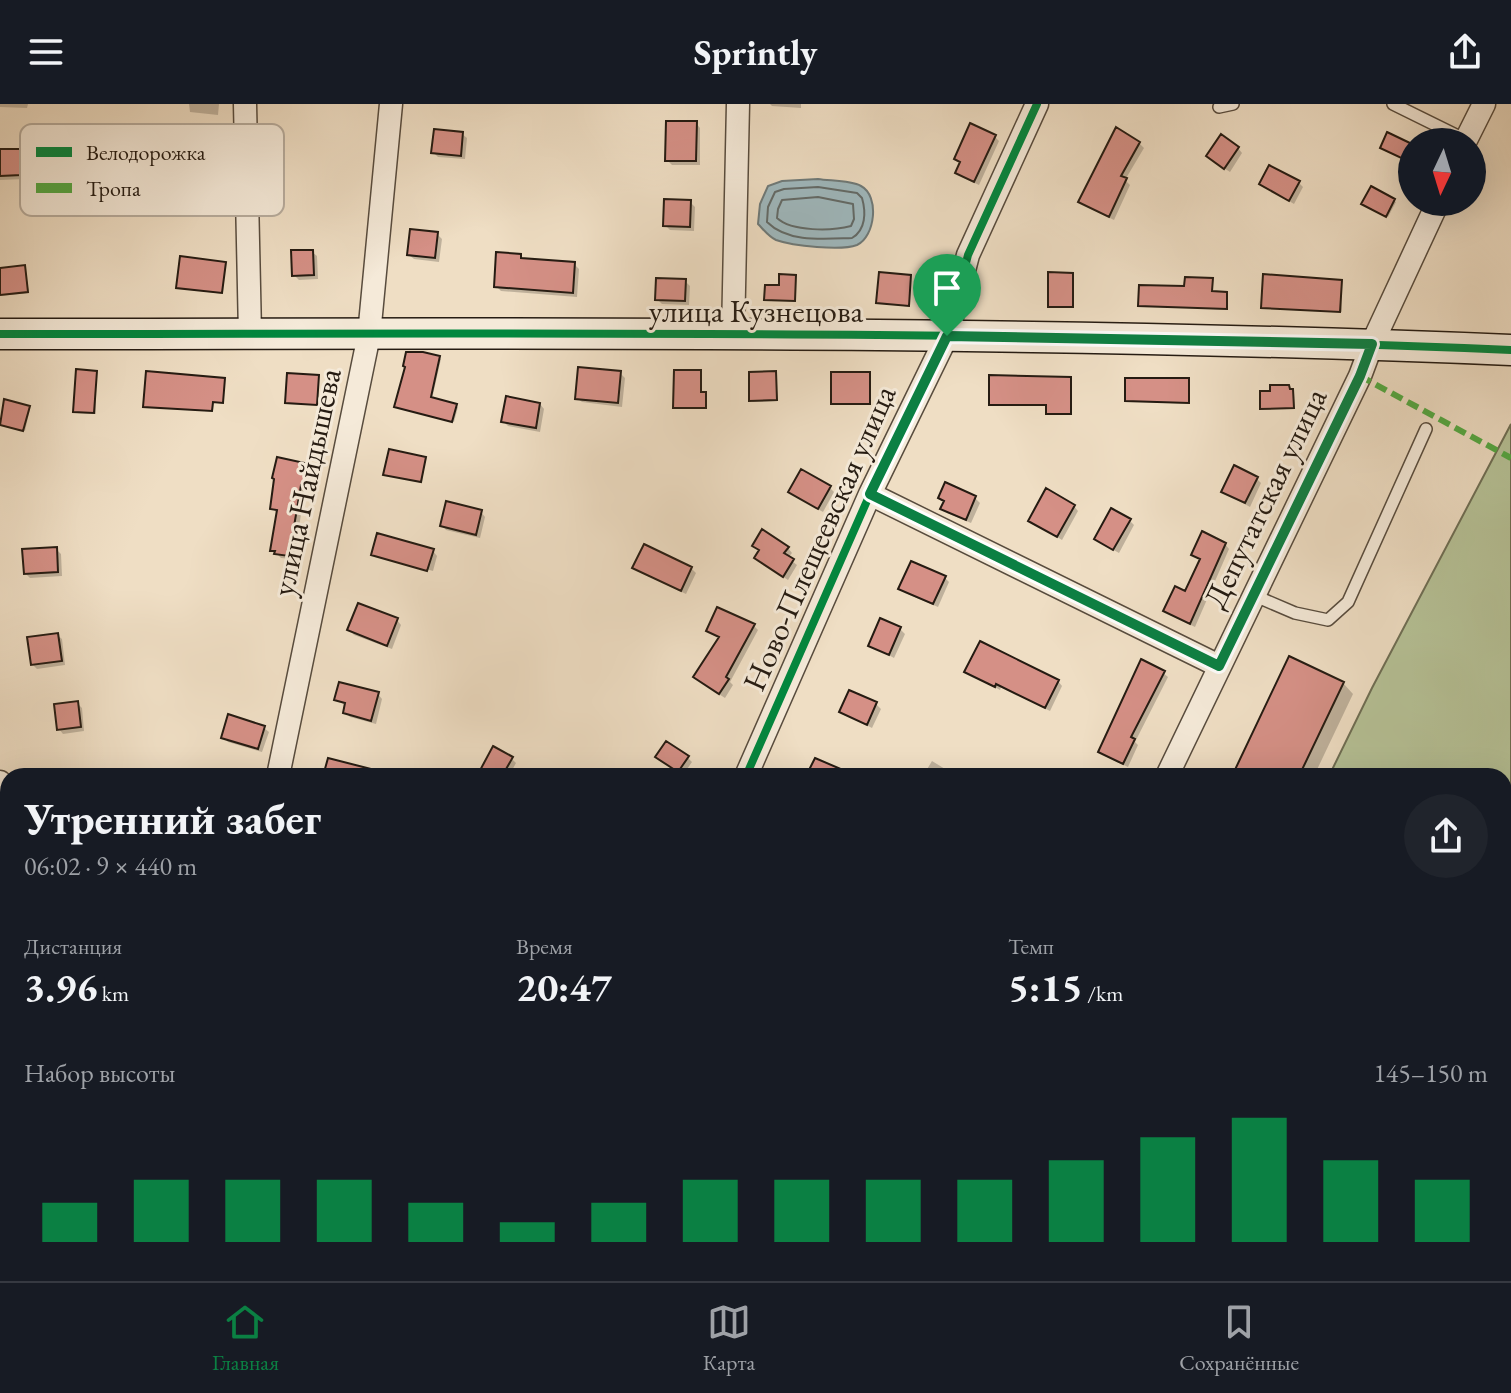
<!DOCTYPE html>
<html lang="ru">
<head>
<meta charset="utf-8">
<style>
  :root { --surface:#171b24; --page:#20242c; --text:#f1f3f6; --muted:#9ea1a6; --line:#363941; --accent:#0b8043 }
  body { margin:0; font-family:"EB Garamond",serif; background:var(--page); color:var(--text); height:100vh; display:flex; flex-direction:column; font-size:30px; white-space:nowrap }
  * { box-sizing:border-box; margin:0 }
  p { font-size:26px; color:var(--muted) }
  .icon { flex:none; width:44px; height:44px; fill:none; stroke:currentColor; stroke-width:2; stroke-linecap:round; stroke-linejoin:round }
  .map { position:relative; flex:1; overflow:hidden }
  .details { position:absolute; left:0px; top:664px; width:1512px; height:514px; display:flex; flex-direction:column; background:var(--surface); border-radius:24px 24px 0 0; box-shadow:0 8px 32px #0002 }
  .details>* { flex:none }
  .needle { width:52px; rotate:184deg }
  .buttons { position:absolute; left:1398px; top:24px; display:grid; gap:16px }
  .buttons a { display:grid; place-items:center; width:88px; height:88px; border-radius:50%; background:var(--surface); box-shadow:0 8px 32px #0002; font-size:40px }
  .pin { position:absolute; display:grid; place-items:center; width:68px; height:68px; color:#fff; margin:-82px -34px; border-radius:50% 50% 50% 0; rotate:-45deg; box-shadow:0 0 8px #0007 }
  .pin .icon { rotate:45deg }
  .round { display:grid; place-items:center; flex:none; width:84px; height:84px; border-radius:42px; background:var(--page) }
  .overview { display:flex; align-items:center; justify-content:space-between; height:136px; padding:0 24px }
  h1 { font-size:44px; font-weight:700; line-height:60px }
  .stats { display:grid; grid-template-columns:repeat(3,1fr); gap:12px; height:136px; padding:8px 24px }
  .stats div { display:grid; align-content:center }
  .stats b { font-size:40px; font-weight:700 }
  .stats small { font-size:22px; font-weight:400 }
  .stats p { font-size:22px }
  .chart { height:224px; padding:16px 24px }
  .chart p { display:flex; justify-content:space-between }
  .chart svg { width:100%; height:144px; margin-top:8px; stroke:var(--accent); stroke-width:6 }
  header { display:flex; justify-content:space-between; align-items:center; height:104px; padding:0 24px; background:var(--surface); font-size:36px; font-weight:700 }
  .dock { display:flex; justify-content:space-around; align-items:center; height:112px; border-top:2px solid var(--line); background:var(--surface); font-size:22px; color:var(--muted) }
  .dock a { display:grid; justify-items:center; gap:4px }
  .dock .selected { color:var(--accent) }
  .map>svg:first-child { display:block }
</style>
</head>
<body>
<header><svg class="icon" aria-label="menu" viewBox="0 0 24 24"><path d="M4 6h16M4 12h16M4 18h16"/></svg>Sprintly<svg class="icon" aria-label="share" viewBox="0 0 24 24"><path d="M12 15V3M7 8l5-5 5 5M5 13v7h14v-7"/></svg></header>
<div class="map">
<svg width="1511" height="1177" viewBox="0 0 1511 1177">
  <rect width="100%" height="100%" fill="#efdec4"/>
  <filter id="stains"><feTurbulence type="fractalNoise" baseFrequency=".0025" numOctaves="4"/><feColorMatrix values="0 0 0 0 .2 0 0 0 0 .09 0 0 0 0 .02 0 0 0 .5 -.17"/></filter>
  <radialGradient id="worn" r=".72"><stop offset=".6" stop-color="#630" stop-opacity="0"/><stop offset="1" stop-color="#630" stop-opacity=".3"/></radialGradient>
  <path fill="#b6c297" stroke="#6e6e54" stroke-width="2" d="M1511,320V881H1504V672H1329L1372,584Z
    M1511,1114V1177H1445L1458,1170H1504V1130Z
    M1022,1170H1211L1207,1177H1018Z"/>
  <path fill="#9fb9bf" stroke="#6e7a7a" stroke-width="2" d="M818,75C830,77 850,76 861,82C880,92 875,133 857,141C841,147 793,142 776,136C769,133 763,125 758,120L760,100L768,82L782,77Z"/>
  <path fill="#0003" d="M0,0H28L27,4L0,3Z
    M189,0H219L218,11L190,8Z
    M770,0H801V4L772,2Z
    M696,19L700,24V61H672L667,56Z
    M462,30L467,34L465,55L438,53L433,48Z
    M994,32L999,37L979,81L962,73L957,69L962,60L956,54Z
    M1139,39L1144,44L1125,76L1130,81L1114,116L1085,102L1081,97Z
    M1238,44L1242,49L1230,68L1213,57Z
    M0,47H20L24,51L25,75L0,76Z
    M1299,79L1303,83L1294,100L1261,80Z
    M1394,97L1396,98L1388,113L1365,101Z
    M690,98L695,103L694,127L670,126L665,121Z
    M437,130L442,135L439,158L414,155L409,151Z
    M312,148L317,152L318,175L299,176L294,171Z
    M521,152L526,156L574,160L579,165L577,193L501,187L496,182Z
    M225,160L223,190L178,184Z
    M25,163L29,189L0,192V166Z
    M1072,171L1074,204H1052L1050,202Z
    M795,173L796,198L766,195L781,183Z
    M910,173V203L878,198Z
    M1212,176L1213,189L1228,192V206L1140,201Z
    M685,177L690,182L689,201L662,200L657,195Z
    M1341,178L1342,208L1263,203Z
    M439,254L441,255L432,295L458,303L454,318L398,304Z
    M96,268V310L77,309L76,307Z
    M700,268L702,290L707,292V305H677L675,303Z
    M620,269L625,274L622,303L582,298L577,294Z
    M775,269L778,297L753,298L751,296Z
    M870,270L871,301L833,299Z
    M318,272V302L287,298Z
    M1070,274L1072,310H1050L1048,302L991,300Z
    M224,276V300L214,299L213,307L145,303Z
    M1188,276L1190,300L1127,297Z
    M1289,283L1294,289L1295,305L1262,304L1272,289Z
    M6,298L30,305L25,327L0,320Z
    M540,300L544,305L540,328L508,322L503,317Z
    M425,355L422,379L385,370Z
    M308,362L312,367L308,385H305L294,455L281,454L273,446L277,409L272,404L276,376Z
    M1256,374L1261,379L1250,403L1223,388Z
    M830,384L834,388L823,408L795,392Z
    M940,394H975L980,399L971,419L947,409L943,404L945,399Z
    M1074,402L1078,407L1062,436L1030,416Z
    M481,408L485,413L480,434L446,426L442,421Z
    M1130,417L1134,421L1119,449L1101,439Z
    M1225,440L1229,445L1195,523L1170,511L1165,506L1186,489L1201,457L1193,450Z
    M788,444L792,449L788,454L797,461L788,476L761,458Z
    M56,445L61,450L62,472L30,474L25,469Z
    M433,447L437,452L433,467L373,450Z
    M635,464H691L696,469L686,490L640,468Z
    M945,474L949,478L938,503L905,489L901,485Z
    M397,516L401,521L392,545L354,531L350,526Z
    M754,522L758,526L730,578L733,581L725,594L700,578L721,535L709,527Z
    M900,525L905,530L894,554L871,541Z
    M57,531L62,535L65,561L37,565L32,560Z
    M967,568L1058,577L1062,582L1050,607L1001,583L1000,586Z
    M1163,569L1168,573L1135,638L1138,641L1128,663L1105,652L1101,647Z
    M1343,579L1353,590L1314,672H1234Z
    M378,590L382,595L376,620L350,613L345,608L347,602L337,596Z
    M77,599L82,604L84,627L63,630L59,625Z
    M876,600L881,605L872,624L841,608Z
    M264,624L269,628L262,648L228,638L223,633Z
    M687,653L692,658L683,671L663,658Z
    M511,654L516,659L509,672H481Z
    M932,657L950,668L954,672H923Z
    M1511,727V796L1504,798V729Z
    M0,1020H8V1047H0Z
    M122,1170H144V1177H122Z
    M204,1170H246L244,1177H202Z
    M278,1170H294L293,1174Z
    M858,1170H876L883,1176L854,1177Z"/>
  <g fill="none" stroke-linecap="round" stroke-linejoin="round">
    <path stroke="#626a68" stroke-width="2" d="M818,83L857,89L862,94C866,108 866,126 852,134C824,135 788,139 767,118L768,103L775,88L784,85Z
      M818,93L853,100L854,115L851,122C832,127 792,128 777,114L778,105L782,96Z"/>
  </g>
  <path fill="#d59086" stroke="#251b12" stroke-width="2" d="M666,17H697L696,57H665Z
    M970,19L996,31L974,78L955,69L960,58L954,55Z
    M1116,23L1140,38L1121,72L1127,74L1109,113L1078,98Z
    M434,25L463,28L461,52L431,49Z
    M1387,28L1412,40V59L1380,44Z
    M1221,30L1239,43L1224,65L1206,52Z
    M0,45H20L21,71L0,72Z
    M1269,61L1300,77L1289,97L1259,80Z
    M1371,82L1395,95L1386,113L1361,100Z
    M664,95L691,96L690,123L663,122Z
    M410,125L438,128L435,154L407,151Z
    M291,146H313L314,171L292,172Z
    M496,148L521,150V154L575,158L573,189L494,183Z
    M180,152L226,158L222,189L176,184Z
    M25,161L28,188L0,191V164Z
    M879,168L911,171L909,202L876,199Z
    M1048,168L1073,169V203H1048Z
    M779,170L796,171L795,197L764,196L765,181H779Z
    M1263,170L1342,176L1340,208L1261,204Z
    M1185,173L1213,174L1212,187L1227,188V205L1138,202L1139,181L1184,182Z
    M656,174L686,175L685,197L655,196Z
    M406,248H423L440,252L431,293L457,300L452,318L394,303L405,263L403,262Z
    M578,263L621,267L618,299L575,295Z
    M76,265L97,267L94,309L73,308Z
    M674,266H701V288H706V304H673Z
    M146,267L225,274L223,299L213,298L212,307L143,303Z
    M776,267L777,296L749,297V268Z
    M831,268H870V300H831Z
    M287,269L319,271L317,301L285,299Z
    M989,271L1071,273V310H1046V301H989Z
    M1125,274H1189V299L1125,297Z
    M1270,281H1289L1290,285H1293L1294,304L1260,305V287H1270Z
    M506,292L540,299L536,324L501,318Z
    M4,295L30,302L23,327L0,321Z
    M389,345L426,353L421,378L383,371Z
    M277,353L309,360L304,382L301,381L289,452L274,450L275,447H270L277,406L270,405L274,375L272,374Z
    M1234,361L1258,373L1245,399L1221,388Z
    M801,365L831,382L818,405L788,388Z
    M945,378L976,392L966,416L940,405L944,397L938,394Z
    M1046,384L1075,401L1057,433L1028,417Z
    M446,397L482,406L476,431L440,422Z
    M1111,404L1131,415L1113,446L1094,435Z
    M762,425L789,443L784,449L794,455L783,473L754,454L759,446L752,442Z
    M1202,427L1226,439L1190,520L1163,507L1175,482L1185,487L1200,455L1191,451Z
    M377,429L434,445L427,467L371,451Z
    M644,440L692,463L681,487L632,464Z
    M57,443L58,468L24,470L22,445Z
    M911,457L946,472L933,500L898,485Z
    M358,499L398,514L387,542L347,526Z
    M717,503L755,520L726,573L729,575L719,590L693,573L719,533L706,527Z
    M880,514L901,523L889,551L868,542Z
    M58,529L62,557L31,561L27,533Z
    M980,537L1059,576L1045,604L996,580L995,583L964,568Z
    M1289,552L1344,578L1299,672H1232Z
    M1141,555L1165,567L1131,633L1135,635L1123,660L1098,648Z
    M339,578L379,588L371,617L343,609L345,599L334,596Z
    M849,586L877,598L867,621L839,608Z
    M78,597L81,623L57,626L54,600Z
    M228,610L265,622L258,645L221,634Z
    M666,637L689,652L678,668L655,653Z
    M493,642L513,653L502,672H477Z
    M328,654L375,666L374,672H323Z
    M815,654L857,672H806Z"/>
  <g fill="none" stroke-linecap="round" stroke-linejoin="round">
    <g stroke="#584c3e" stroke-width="14">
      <path id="lane" d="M1393,0L1466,36
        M1219,3L1233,0
        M1253,491L1295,509L1328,516L1348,498L1426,325"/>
    </g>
    <g stroke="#584c3e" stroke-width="25">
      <path id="street" d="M245,0L250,230
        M1465,38L1484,0
        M733,230L738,0
        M870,390L1219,562
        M278,672L369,231L391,0
        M746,672L870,390L947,232L968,151L1037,0
        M1167,672L1360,272L1372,240L1438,98
        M0,678L8,827
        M0,1076L8,1077
        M171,1177L172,1170
        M919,1177L923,1170"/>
    </g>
    <g stroke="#251b12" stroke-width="33">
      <path id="secondary" d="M0,230C504,230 1008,225 1511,246"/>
    </g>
    <use href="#lane" stroke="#f5ead9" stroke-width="11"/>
    <use href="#street" stroke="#f5ead9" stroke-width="22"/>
    <use href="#secondary" stroke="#f5ead9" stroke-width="30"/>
    <path stroke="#53a942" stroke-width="6" stroke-dasharray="12 6" stroke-linecap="butt" d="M1360,272L1511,354
      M1052,1170L1055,1177"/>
    <g stroke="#f5ead9" stroke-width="13">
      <path id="cycleway" d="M0,230C504,230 1008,225 1511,246
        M746,672L870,390L947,232L968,151L1037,0"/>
    </g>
    <use href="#cycleway" stroke="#00873e" stroke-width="8"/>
  </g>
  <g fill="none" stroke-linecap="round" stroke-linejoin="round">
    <g stroke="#fff" stroke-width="16">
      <path id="route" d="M947,232L1372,240L1360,272L1219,562L870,390Z"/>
    </g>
    <use href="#route" stroke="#0b8043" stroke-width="10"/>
  </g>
  <g text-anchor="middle" stroke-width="6" stroke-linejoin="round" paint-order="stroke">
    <g font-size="32" fill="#251b12" stroke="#f5ead9">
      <text x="756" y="218">улица Кузнецова</text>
      <text transform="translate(306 378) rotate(-78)" y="11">улица Найдышева</text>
      <text transform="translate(1265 394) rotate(-64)" y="11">Депутатская улица</text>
      <text transform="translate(819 434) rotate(-66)" y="11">Ново-Плещеевская улица</text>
    </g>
  </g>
  <rect x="20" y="20" width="264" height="92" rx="12" fill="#f5ead9" stroke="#b7ac9d" stroke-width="2"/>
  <rect x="36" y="43" width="36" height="10" fill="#00873e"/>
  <rect x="36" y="79" width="36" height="10" fill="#53a942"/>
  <g font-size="22" fill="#251b12">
    <text x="86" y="56">Велодорожка</text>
    <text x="86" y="92">Тропа</text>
  </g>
  <rect width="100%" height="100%" filter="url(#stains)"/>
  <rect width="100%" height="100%" fill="url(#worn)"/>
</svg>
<div class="buttons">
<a><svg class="needle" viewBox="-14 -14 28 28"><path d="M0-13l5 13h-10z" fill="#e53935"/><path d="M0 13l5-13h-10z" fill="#9ea1a6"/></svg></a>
</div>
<div class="pin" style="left:947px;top:232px;background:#1e9e55"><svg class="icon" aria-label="arrive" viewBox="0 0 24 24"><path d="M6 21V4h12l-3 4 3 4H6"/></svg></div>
<section class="details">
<div class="overview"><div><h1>Утренний забег</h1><p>06:02 · 9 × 440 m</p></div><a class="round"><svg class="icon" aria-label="share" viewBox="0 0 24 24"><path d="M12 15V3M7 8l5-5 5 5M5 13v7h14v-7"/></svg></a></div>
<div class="stats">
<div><p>Дистанция</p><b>3.96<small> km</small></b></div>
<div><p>Время</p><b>20:47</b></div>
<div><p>Темп</p><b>5:15<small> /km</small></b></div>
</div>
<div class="chart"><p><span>Набор высоты</span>145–150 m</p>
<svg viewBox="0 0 160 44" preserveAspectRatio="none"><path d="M5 44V32M15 44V25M25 44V25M35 44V25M45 44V32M55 44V38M65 44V32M75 44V25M85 44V25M95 44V25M105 44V25M115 44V19M125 44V12M135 44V6M145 44V19M155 44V25"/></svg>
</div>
</section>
</div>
<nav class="dock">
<a class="selected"><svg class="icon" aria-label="home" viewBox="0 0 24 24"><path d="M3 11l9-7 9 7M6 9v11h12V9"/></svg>Главная</a>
<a><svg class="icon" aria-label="map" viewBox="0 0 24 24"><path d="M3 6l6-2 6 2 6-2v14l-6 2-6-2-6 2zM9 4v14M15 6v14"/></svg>Карта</a>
<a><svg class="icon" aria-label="saved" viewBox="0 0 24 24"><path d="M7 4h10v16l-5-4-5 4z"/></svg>Сохранённые</a>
</nav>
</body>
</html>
